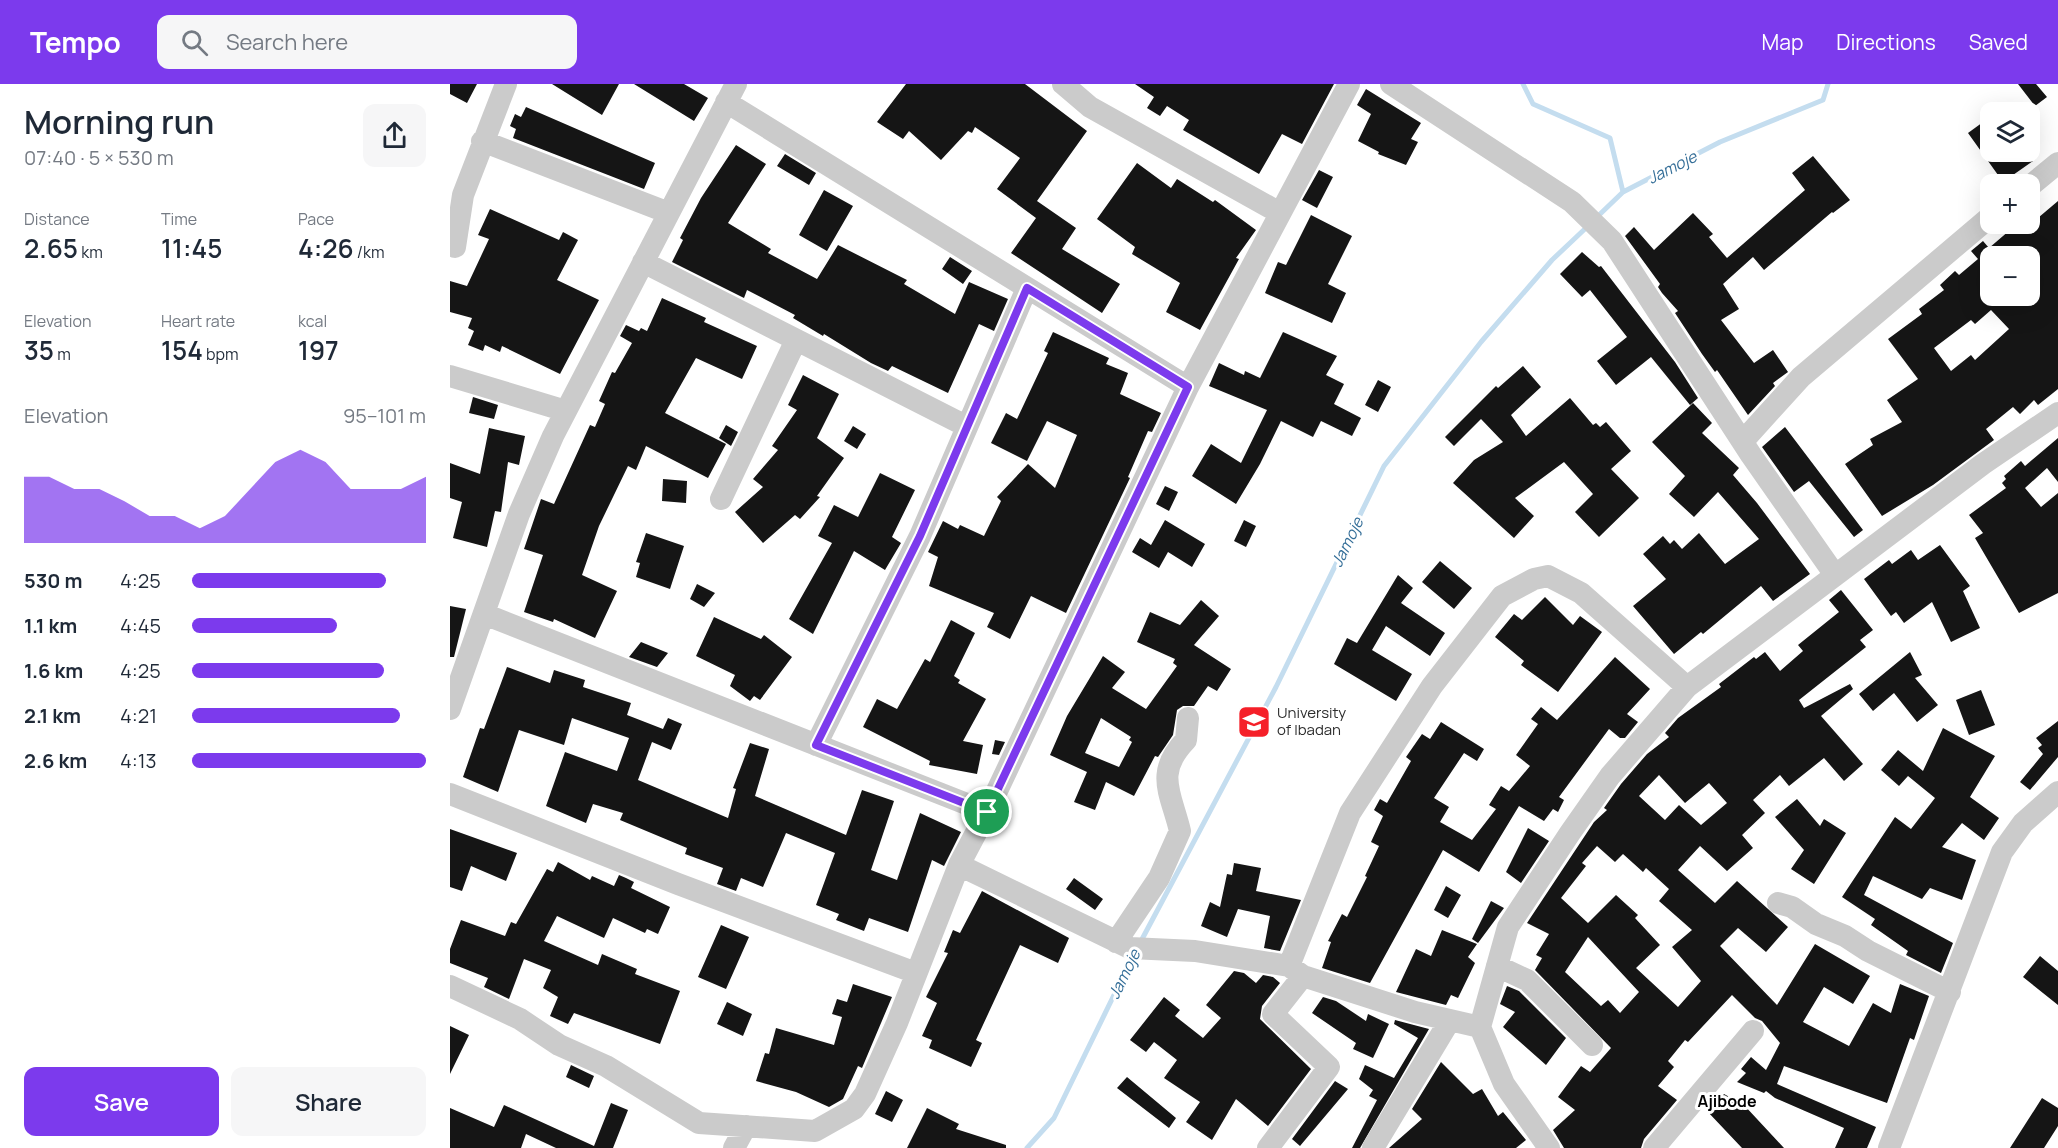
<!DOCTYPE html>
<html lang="en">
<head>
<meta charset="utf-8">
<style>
  :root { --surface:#fff; --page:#f6f6f7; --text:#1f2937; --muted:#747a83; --accent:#7c3aed }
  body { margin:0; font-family:Manrope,sans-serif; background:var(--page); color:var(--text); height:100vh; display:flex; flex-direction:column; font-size:22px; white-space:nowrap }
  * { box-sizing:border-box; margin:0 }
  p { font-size:20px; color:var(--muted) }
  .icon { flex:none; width:33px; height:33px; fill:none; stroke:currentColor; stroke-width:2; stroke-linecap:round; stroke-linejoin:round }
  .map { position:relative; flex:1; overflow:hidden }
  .details { display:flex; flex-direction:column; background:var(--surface); width:450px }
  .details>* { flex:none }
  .tools { position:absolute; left:1530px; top:18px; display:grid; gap:12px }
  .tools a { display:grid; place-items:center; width:60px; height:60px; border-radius:12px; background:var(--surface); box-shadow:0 6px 24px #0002; font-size:30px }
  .pin { position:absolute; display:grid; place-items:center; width:51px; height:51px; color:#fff; margin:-26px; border:3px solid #fff; border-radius:50%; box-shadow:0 2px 6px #0007 }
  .round { display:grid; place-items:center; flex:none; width:63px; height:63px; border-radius:12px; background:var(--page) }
  .overview { display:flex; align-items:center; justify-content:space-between; height:102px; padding:0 24px }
  h1 { font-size:33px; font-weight:600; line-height:45px }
  .stats { display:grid; grid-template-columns:repeat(3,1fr); gap:9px; height:102px; padding:6px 24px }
  .stats div { display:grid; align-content:center }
  .stats b { font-size:26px; font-weight:600 }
  .stats small { font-size:16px; font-weight:400 }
  .stats p { font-size:16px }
  .chart { height:168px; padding:12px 24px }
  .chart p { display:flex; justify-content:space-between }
  .chart svg { width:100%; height:108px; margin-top:6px; fill:var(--accent); opacity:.7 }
  .action { display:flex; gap:12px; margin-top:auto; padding:12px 24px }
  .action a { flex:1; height:69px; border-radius:12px; background:var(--accent); color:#fff; font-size:24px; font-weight:600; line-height:69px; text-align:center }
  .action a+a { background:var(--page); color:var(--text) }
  ul { padding:0 24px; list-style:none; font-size:20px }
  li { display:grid; grid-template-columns:96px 72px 1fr; align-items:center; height:45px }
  li i { height:15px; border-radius:8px; background:var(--accent) }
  header { display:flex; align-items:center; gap:36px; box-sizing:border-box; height:84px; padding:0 30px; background:var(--accent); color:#fff }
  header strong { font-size:28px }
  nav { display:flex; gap:33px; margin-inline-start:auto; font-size:21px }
  .search { width:420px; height:54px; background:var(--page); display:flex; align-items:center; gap:15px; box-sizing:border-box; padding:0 21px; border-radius:12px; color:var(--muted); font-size:22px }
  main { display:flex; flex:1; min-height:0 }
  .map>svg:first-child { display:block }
</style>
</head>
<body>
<header>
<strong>Tempo</strong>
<div class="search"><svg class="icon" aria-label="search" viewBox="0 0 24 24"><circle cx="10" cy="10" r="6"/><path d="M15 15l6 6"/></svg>Search here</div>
<nav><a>Map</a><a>Directions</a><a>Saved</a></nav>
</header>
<main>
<section class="details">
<div class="overview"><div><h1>Morning run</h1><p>07:40 · 5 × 530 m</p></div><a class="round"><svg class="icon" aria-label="share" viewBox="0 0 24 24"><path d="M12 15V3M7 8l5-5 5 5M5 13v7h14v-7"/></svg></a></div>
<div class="stats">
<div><p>Distance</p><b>2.65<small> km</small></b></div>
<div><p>Time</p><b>11:45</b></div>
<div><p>Pace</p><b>4:26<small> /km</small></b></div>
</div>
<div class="stats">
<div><p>Elevation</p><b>35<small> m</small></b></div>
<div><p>Heart rate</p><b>154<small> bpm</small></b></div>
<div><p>kcal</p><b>197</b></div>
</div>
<div class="chart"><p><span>Elevation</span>95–101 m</p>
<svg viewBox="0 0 160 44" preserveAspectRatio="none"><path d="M0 44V17L10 17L20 22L30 22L40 27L50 33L60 33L70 38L80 33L90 22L100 11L110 6L120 11L130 22L140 22L150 22L160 17V44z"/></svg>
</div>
<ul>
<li><b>530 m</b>4:25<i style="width:83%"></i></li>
<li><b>1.1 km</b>4:45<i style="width:62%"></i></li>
<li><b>1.6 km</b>4:25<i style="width:82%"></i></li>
<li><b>2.1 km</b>4:21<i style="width:89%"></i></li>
<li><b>2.6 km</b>4:13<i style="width:100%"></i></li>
</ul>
<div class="action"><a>Save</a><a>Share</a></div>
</section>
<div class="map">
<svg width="1608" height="1064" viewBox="0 0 1608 1064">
  <rect width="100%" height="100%" fill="#fff"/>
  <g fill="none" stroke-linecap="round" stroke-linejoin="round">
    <path stroke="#c4ddef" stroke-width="5" d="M1073,0L1083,20L1160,54L1173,108
      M1147,133L1173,108L1270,58L1373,16L1378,0
      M690,859L826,603L934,382L1031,258L1102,176L1138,142
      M577,1064L604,1034L684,870"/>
  </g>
  <path fill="#151515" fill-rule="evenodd" d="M0,0H27L17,19L0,10Z
    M102,0H169L152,31Z
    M184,0H234L258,14L244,37Z
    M456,0H575L637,47L587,117L626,144L612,165L670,200L652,229L561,169L586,134L547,105L570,74L525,43L522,49L518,47L491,76L459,47L453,55L427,38Z
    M685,0H884L852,60L832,50L809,90L733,46L739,36L717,22L710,32L697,24L704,13Z
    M1568,0H1586L1597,13L1585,22Z
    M916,5L971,39L961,55L968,58L956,81L928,70L929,68L908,57L921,30L907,21Z
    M76,23L205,79L194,105L63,54L66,45L60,42L65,30L71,33Z
    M1540,33V68H1577L1583,77L1553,98L1518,49Z
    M286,61L316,80L278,139L321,165L318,169L367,195L388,161L457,196L454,200L505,230L519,198L558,215L544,247L529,240L498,309L442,282L438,287L421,279L374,250L373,252L343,234L345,231L297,206L294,214L222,178L233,156L230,154L251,114Z
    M335,70L366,89L359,101L327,82Z
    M1363,72L1400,116L1383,129L1382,128L1314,186L1303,173L1273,200L1289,225L1271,236L1304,279L1323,266L1338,288L1323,299L1325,302L1298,331L1267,286L1265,288L1252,270L1225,229L1228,227L1212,209L1208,203L1210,200L1175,152L1184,143L1204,166L1243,129L1263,150L1259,153L1277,174L1355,106L1342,89Z
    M687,79L721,104L727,95L763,118L765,116L806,146L786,174L789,175L750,246L716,228L730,199L682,170L685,163L647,135Z
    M869,86L883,93L867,124L852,116Z
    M374,106L403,122L377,167L349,151Z
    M1608,117V305L1588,321L1584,316L1570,330L1563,323L1536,345L1544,356L1483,401L1432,432L1395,380L1423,361L1420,355L1452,338L1437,316L1468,295L1438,255L1472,230L1469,225L1494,206L1490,201L1505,187L1509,191L1528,175L1521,167L1533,157L1539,164L1567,140L1575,145ZM1540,172H1580V212H1540ZM1541,226L1559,245L1525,276L1521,271L1501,287L1484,264L1521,236L1525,240Z
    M40,125L109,156L113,148L128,156L107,196L149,216L110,290L52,262L50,268L35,261L33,267L18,261L24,247L18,244L22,234L0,228V197L17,202L39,155L28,151Z
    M861,131L902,152L878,200L896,209L882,239L815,209L828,178L836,181Z
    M1132,168L1149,183L1151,182L1225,278L1248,314L1240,321L1201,273L1166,301L1147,277L1177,253L1140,206L1132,213L1110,190Z
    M500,173L522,187L513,200L492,185Z
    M212,214L256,234L254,238L307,262L292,295L246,274L215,329L276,360L258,394L196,362L186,386L178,382L149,442L132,491L167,507L145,554L104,535L103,538L74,528L93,471L74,465L91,415L104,420L140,341L145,343L155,320L149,317L162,288L165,289L182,259L170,252L176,241L189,247L191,244L197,247Z
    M603,248L659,274L656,280L678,289L670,310L711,329L702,348L698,347L678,393L680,394L616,529L581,512L560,555L537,543L544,529L479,502L488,473L478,468L493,437L508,445L510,441L534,452L551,417L547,413L578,380L605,404L627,351L597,337L577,377L541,359L556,329L567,335L598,269L594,267Z
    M833,248L887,272L876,291L894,300L884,320L911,334L902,352L871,337L863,353L831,337L810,380L786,420L742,392L761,360L791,379L817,326L759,302L769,279L794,291L795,287L810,294Z
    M1073,282L1091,303L1061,331L1076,352L1120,314L1143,341L1146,339L1150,343L1156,338L1181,367L1161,385L1189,414L1149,453L1125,428L1143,410L1114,378L1065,414L1084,432L1064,454L1003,399L1024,376L1053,358L1031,335L1004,362L995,353L1046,302L1048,304Z
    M353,291L389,310L367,354L394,374L367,412L370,413L350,435L345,431L313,459L285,428L313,403L303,395L328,366L322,362L347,326L338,321Z
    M928,296L941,303L928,328L915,321Z
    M23,313L48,321L44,335L19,329Z
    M1243,319L1262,339L1252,349L1289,384L1283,391L1307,419L1360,490L1323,517L1311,502L1253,550L1251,548L1224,570L1183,522L1216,495L1193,470L1213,452L1220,460L1224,456L1232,465L1249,449L1275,480L1309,455L1268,408L1244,433L1219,410L1235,392L1202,358Z
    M276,341L288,348L281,362L269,354Z
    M403,342L416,350L407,365L394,357Z
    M1335,343L1413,446L1404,453L1359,397L1344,408L1312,363Z
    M39,344L75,352L69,381L58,378L51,428L45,427L37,463L3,454L12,418L0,414V379L30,390Z
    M1608,354V398L1597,384L1575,404L1591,423L1608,409V509L1569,529L1525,454L1533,449L1519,431L1556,404L1552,399L1556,395L1554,392L1571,377L1575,382Z
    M430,389L465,406L442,453L451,459L435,486L404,467L363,550L339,535L382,459L368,452L384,421L408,433Z
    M213,395L237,397L236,419L212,417Z
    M715,402L728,408L719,427L706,420Z
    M715,436L755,460L742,483L718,468L709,484L682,468L690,454L701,461Z
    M794,436L806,442L796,463L784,457Z
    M196,449L234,462L220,505L186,493L190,479L186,478Z
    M1490,461L1520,502L1513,507L1530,544L1501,558L1482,518L1454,539L1446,528L1441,532L1414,495L1439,476L1442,480L1461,466L1468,476Z
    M990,477L1022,504L1004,525L972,498Z
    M948,491L963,504L951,519L995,549L980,572L936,542L922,566L962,590L946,617L884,580L897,554L907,559Z
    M247,500L265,509L254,523L240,515Z
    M1391,506L1423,546L1410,556L1416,563L1349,616L1354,624L1400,600L1403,605L1371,632L1413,680L1394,697L1374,674L1339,702L1330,691L1303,716L1315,729L1292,751L1303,764L1277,787L1250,762L1228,786L1265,819L1287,797L1338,843L1316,868L1288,844L1270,862L1327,921L1365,860L1420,892L1403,920L1374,903L1353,938L1399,962L1423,919L1441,929L1450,900L1479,912L1464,956L1460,954L1437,1019L1334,982L1327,1000L1426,1043L1417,1064H1385L1394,1044L1325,1014L1316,1007L1314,1009L1287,998L1296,989L1291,985L1301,973L1316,986L1330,959L1312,937L1305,934L1282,911L1238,958L1235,956L1218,977L1224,983L1208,1002L1227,1016L1194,1055L1191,1064H1114L1103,1046L1125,1026L1108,1013L1131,982L1140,988L1161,964L1085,886L1092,874L1086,871L1099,850L1077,839L1144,738L1157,726L1154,724L1171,700L1197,670L1219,653L1215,649L1228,634L1271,603L1269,600L1304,573L1306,575L1315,568L1330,587L1353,567L1348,561L1389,528L1379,516ZM1209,691L1235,719L1259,699L1277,719L1251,741L1229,721L1215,736L1189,712ZM1147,762L1165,778L1173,770L1193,788L1196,784L1219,805L1209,817L1242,846L1222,863L1251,897L1228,923L1186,884L1210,861L1185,834L1188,831L1166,811L1138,839L1111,814L1136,782L1132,779ZM1138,853L1189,908L1170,929L1158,916L1151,922L1115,888Z
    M1095,513L1123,541L1130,532L1152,548L1108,608L1071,581L1074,577L1045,553L1064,530L1072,536Z
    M751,516L769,532L744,561L781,585L767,607L758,602L744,622H733L727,626L723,651L708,673L705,672L684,712L656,698L645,726L624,718L637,688L600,671L617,632L653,572L675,588L662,604L696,625L727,582L723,579L725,575L687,558L700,528L730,541ZM651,634L681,653L679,656L682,658L669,683L635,669Z
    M0,522L16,525L4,573H0Z
    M264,533L311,555L314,551L342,573L310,616L304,612L300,617L280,602L285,591L246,572Z
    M501,536L525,549L504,592L510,596L508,599L536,615L513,657L533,661L527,690L479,681L480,677L413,643L427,615L447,625L475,575L480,578Z
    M191,558L218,569L207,583L179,573Z
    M1460,568L1472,591L1465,594L1488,621L1467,638L1444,609L1423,627L1409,610Z
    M1165,573L1200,605L1177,630L1188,638L1175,654H1170L1159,645L1109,713L1114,716L1108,728L1103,725L1094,737L1069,722L1029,788L993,766L920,899L872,884L881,858L878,857L892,830L897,833L917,793L915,792L929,762L921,758L933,732L924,726L930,715L937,719L961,677L956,673L972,650L980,655L991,638L1034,665L1027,677L1014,669L984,714L999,723L990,738L1022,756L1046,725L1039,721L1051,702L1059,707L1080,682L1066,671L1088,640L1081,635L1091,623L1107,636Z
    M57,583L100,599L104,586L135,596L133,603L181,619L177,631L213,645L218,634L232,640L221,666L202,658L188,696L278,734L286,705L283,704L300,659L319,665L305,712L396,751L412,706L444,717L421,786L447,796L470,729L511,748L494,782L482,776L458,848L419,834L414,847L386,836L389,830L366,821L385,769L336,749L313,803L291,794L286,807L267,800L273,784L235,770L237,764L170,736L173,729L143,720L136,739L96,722L115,668L167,687L179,654L122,634L114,661L69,646L48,708L13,693L30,644L34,645Z
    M1531,606L1545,641L1519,651L1506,616Z
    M1608,637V673L1580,706L1570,698L1593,670L1588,664L1592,661L1586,654Z
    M1493,644L1545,672L1520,713L1549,734L1534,756L1512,739L1492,763L1526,776L1512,816L1480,804L1472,815L1423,792L1414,811L1503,859L1491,889L1456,871L1458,867L1421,841L1425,835L1392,813L1445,733L1461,745L1485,714L1458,692L1449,702L1431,686L1448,666L1473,687Z
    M545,656L555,658L549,671L542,670Z
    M1347,715L1370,742L1374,735L1396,749L1364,800L1341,785L1354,766L1325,733Z
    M1078,744L1099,757L1071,799L1056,788Z
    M0,745L67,769L56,797L21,782L12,807L0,803Z
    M108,778L140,796L142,792L164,802L169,791L176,794L184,798L181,804L220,823L208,850L197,845L195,849L163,834L154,854L107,832L94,857L148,881L152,870L187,885L185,890L230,907L210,960L124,929L118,940L100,932L108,913L93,904L101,886L74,875L59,915L34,903L38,894L0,879V865L11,836L55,852L61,838L66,840L97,785L103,788Z
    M784,779L811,784L806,807L851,816L830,867L814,864L820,832L788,825L777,853L751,842L760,818L770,823L777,790L782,791Z
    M624,794L653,815L645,826L616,805Z
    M996,802L1011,811L998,834L984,826Z
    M532,807L619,854L608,879L570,861L526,956L532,959L521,983L479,964L482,956L472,952L487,919L476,913L498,869L494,868L503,846L510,849Z
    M1041,817L1054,824L1028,859L1022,855Z
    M271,841L299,853L276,905L248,893Z
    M992,846L1027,860L1018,873L1025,879L1008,914L1001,911L996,921L946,908L966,865L981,872Z
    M1590,872L1608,887V921L1573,893Z
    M784,887L794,889L806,899L813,891L823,893L830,899L812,922L810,935L861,985L818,1042L786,1015L762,1056L736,1038L750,1018L714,994L727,976L704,958L696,968L680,956L714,913L730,926L725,932L753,954L771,934L756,921Z
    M403,900L442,913L412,984L408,982L393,1015L379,1023L346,1008L306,997L315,969L319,970L326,944L384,961L392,933L382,930L387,915L397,918Z
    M1057,902L1069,907L1116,954L1096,981L1053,943L1065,928L1050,920Z
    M873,913L886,917L916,937L918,930L939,940L923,974L903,965L906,959L862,929Z
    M277,918L302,930L293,952L267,940Z
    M945,936L979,945L910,1064H902L927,1016L919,1012L923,1006L909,995L915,981L944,994L968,954L944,940Z
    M0,942L19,951L0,990Z
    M991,978L1023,1010L1032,1005L1048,1032L1053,1028L1076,1056L1066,1064H939L972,1035L962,1025Z
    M121,981L144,992L139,1004L116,993Z
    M677,993L726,1034L719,1044L667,1004Z
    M885,997L898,1005L850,1062L842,1055Z
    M436,1007L453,1016L442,1038L425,1030Z
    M1274,1010L1294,1021L1334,1064H1292L1257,1027Z
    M1592,1014L1608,1024V1042L1594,1064H1560Z
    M161,1019L178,1026L163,1064H106L76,1050L71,1064H0V1024L44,1043L54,1021L144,1062Z
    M477,1024L509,1040L506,1045L556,1061V1064H457Z"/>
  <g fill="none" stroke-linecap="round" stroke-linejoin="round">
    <path stroke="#cbcbcb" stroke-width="22" d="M613,0L640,23L830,129
      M941,0L1122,118L1162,157L1301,371L1385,491
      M32,57L219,129
      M1580,102L1608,79
      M5,163L13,111L56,0
      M193,178L516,342
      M0,292L116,327
      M738,303L899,0
      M1293,357L1351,293L1540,133
      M271,415L346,256
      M34,530L537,728
      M0,625L69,430L103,352L286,0
      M366,661L470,452L577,204
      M0,710L228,800L466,889
      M509,781L680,864L745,867L839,882L853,892L965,928L1030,943
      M1328,819L1342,823L1366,840L1395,852L1418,867L1500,908
      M666,858L709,794L730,747C721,709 704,689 736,656L738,634
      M839,882L900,729L982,602L1052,512L1084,495L1098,492L1131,509L1237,603
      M1047,882L1077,896L1142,961
      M0,902L70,935L109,961L156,982L249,1039L365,1047L404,1025L415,1010L447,939L509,781L537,728L738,303L276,18
      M284,1064L296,1042
      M818,1064L879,983L823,930L853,892
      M923,1064L1000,936
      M1099,1064L1054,1000L1030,943L1058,843L1120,749L1160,692L1237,603L1533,380L1608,329
      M1204,1064L1303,947
      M1439,1064L1552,768L1573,739L1608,708"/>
  </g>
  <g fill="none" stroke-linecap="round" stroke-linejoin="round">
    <g stroke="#fff" stroke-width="12">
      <path id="route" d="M577,204L738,303L537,728L366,661L470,452Z"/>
    </g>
    <use href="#route" stroke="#7c3aed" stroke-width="8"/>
  </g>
  <defs>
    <g id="university-square" transform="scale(1.725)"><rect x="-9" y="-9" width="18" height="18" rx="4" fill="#f52029" stroke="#fff"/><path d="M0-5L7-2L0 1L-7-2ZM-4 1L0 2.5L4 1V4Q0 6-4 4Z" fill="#fff"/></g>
  </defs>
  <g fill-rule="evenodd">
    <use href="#university-square" x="804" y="638"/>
  </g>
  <g text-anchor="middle" stroke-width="6" stroke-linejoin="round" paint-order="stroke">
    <g font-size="15" fill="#2e2e2e" stroke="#fff" text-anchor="start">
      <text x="827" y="634">University<tspan x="827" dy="17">of Ibadan</tspan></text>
    </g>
    <g font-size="16" font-style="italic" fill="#346e98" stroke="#fff">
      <text transform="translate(1222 83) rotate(-27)" y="6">Jamoje</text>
      <text transform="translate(897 458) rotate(-64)" y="6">Jamoje</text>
      <text transform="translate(674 890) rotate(-64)" y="6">Jamoje</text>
    </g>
    <g font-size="16" font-weight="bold" fill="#000" stroke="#fff">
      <text x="1277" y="1023">Ajibode</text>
    </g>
  </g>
</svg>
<div class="tools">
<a><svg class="icon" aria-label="layers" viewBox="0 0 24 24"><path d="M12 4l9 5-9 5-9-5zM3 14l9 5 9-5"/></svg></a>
<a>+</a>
<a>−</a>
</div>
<div class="pin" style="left:537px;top:728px;background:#1e9e55"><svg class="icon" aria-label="arrive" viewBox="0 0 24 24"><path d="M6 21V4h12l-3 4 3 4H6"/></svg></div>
</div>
</main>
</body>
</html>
